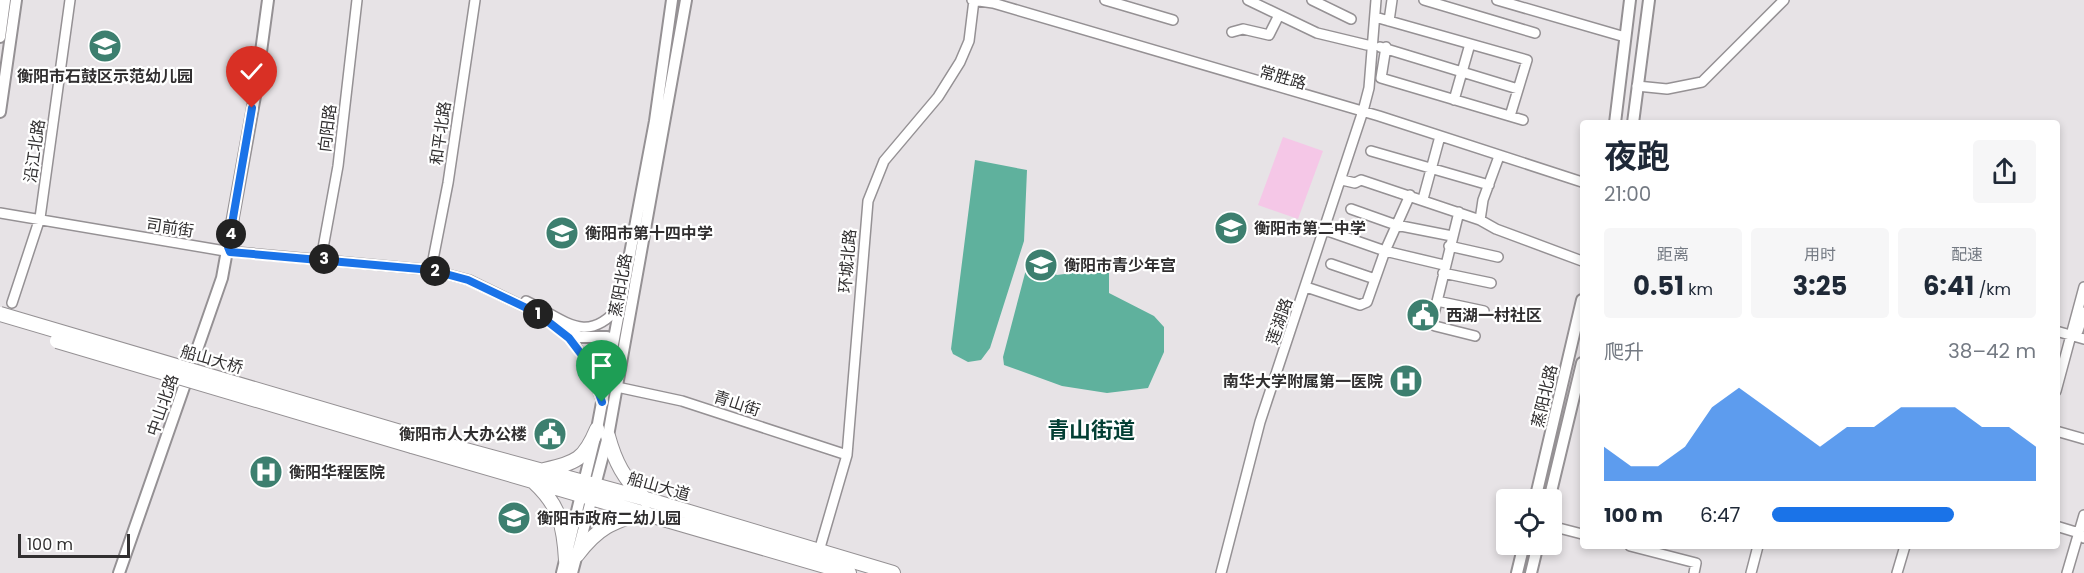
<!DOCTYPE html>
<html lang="zh">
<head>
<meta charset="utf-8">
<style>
  :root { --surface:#fff; --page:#f6f6f7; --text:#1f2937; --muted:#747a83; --accent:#1a73e8 }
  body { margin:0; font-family:Poppins,"Noto Sans SC",sans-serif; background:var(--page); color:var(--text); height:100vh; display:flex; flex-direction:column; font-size:22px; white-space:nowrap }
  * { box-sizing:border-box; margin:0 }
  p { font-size:20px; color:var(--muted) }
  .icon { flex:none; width:33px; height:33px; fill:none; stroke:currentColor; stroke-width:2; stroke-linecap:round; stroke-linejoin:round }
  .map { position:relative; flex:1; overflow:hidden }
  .sheet { position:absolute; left:1580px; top:120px; width:480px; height:429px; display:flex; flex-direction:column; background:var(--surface); border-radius:6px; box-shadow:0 3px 9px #0003 }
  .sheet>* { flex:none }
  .tools { position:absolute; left:1496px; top:489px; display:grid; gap:12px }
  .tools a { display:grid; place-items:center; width:66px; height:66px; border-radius:6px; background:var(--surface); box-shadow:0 3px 9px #0003; font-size:30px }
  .scale { position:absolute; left:18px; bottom:15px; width:112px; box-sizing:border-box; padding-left:6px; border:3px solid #312f30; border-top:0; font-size:16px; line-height:21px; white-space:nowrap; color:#312f30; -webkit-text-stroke:4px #fff; paint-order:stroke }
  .pin { position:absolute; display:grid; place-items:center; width:51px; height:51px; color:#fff; margin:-62px -26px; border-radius:50% 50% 50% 0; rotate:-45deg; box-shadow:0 0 6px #0007 }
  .pin .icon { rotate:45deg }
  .km { position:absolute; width:30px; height:30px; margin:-15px; border-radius:50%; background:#222; color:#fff; font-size:16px; line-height:30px; text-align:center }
  .round { display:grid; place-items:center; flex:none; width:63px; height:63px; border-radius:6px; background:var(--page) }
  .head { display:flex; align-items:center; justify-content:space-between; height:102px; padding:0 24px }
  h1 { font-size:33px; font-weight:700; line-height:45px }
  .stats { display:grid; grid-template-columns:repeat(3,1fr); gap:9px; height:102px; padding:6px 24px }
  .stats div { display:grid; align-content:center; border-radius:6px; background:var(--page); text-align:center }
  .stats b { font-size:26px; font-weight:700 }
  .stats small { font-size:16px; font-weight:400 }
  .stats p { font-size:16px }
  .chart { height:168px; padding:12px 24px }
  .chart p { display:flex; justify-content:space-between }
  .chart svg { width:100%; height:108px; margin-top:6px; fill:var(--accent); opacity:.7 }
  ul { padding:0 24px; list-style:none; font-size:20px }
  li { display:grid; grid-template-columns:96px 72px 1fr; align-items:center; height:45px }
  li i { height:15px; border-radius:8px; background:var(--accent) }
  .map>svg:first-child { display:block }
</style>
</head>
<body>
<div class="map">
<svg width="2084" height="573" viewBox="0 0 2084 573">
  <rect width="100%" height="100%" fill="#e7e3e6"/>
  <path fill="#f5c7e7" d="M1283,137L1323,151L1298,219L1258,205Z"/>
  <path fill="#5fb19d" d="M975,160L1027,170L1024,241L990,348L981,360L968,362L953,354L951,349Z
    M1028,262L1057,275L1072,273L1071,264L1086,265L1109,272V293L1154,316L1164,327V352L1148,388L1107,393L1062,386L1004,365L1003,357Z"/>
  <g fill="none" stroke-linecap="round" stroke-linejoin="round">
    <g stroke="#959194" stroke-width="12">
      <path id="minor" d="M972,0L993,3L1379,116L1582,182
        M1105,0L1173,20
        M1248,0L1317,33L1367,45
        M1312,0L1351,19
        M1424,0L1535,33
        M1497,0L1625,37
        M1375,17L1527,60L1510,116
        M1389,21L1392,0
        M1232,32L1243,29L1269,35L1279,15
        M1380,47L1518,89
        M1386,47L1381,78L1523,120
        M1637,86L1667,89L1702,82L1784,0
        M1454,100L1470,44
        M1371,151L1489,185
        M1342,180L1355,183L1361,180L1480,220L1496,229L1582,261
        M1423,199L1439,140
        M1351,209L1396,225L1452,236
        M1459,212L1432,322L1435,326L1475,336
        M0,213L225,251L431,270L469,280L537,313L569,337L588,363L602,402
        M1480,220L1483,200L1498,159
        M1325,230L1385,251L1444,265
        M1449,246L1498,257
        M321,259L338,166L357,0
        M1331,264L1375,279
        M431,270L448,183L475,0
        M1443,273L1491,283
        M1306,287L1360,305L1367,302L1385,251L1410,195
        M526,301C564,319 586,347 620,306
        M1437,301L1484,311
        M12,303L40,218L70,0
        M2056,331L2084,339
        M2073,336L2078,331L2084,312
        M617,387L682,401L847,455
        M2056,391L2084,287
        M2056,431L2084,439
        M1551,526L1582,534
        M2056,526L2079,533L2084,538
        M1630,546L1696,563L1694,573
        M819,551L847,455L868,201L884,161L938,97L960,62L969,41L974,0
        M1221,573L1260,422L1363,111L1369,88L1376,0
        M1751,573L1758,546
        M1897,573L1905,546
        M2067,573L2084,515"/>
    </g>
    <g stroke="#959194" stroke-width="14">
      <path id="major" d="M0,37L5,0
        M0,112L16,0
        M1615,123L1630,0
        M1633,123L1649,0
        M545,319L580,337H607L612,350
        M1535,500L1582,300
        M1549,500L1582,363
        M119,573L222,278L255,96L268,0
        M562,573L597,429L655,121L672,0
        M572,573L608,436L686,0
        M1517,573L1524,544
        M1531,573L1538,544"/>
    </g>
    <g stroke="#959194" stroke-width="16">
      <path id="highway" d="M414,436L646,499L893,573
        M608,436C615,462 624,479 644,498
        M412,446L849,573
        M544,470C577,462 584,460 597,429
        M534,482C560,506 564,526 566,560
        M577,555C598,527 612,522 644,512"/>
    </g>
    <use href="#minor" stroke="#fff" stroke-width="9"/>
    <use href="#major" stroke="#fff" stroke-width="10"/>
    <use href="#highway" stroke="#fff" stroke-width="14"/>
    <g stroke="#959194" stroke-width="16" stroke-linecap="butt">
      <path id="highway-bridge" d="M0,314L414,436
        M57,341L412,446"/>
    </g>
    <use href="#highway-bridge" stroke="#fff" stroke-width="14"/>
  </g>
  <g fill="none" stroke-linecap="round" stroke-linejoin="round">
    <g stroke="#fff" stroke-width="12">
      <path id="route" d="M252,108L228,247L230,252L431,270L468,280L537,313L569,338L588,363L602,402"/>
    </g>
    <use href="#route" stroke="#1a73e8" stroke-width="8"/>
  </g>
  <defs>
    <g id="school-disc" transform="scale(1.725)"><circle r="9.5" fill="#3d7f6f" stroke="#fff"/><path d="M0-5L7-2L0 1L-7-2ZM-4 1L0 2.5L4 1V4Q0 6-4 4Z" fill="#fff"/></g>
    <g id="civic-disc" transform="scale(1.725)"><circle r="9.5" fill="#3d7f6f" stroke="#fff"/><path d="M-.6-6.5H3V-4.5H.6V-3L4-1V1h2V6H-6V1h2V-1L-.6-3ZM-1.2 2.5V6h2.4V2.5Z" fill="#fff"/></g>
    <g id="hospital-disc" transform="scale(1.725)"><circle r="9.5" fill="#3d7f6f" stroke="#fff"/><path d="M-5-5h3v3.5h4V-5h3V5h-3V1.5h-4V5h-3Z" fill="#fff"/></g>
  </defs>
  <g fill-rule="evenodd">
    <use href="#school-disc" x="105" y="46"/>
    <use href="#school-disc" x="1231" y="228"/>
    <use href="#school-disc" x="562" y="233"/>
    <use href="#school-disc" x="1041" y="265"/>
    <use href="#civic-disc" x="1423" y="315"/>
    <use href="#hospital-disc" x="1406" y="381"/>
    <use href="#civic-disc" x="550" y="434"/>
    <use href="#hospital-disc" x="266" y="472"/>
    <use href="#school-disc" x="514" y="518"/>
  </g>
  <g text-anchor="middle" stroke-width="4.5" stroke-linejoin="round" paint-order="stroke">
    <g font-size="16" font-weight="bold" fill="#312f30" stroke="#fff" text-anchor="start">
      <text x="105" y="82" text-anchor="middle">衡阳市石鼓区示范幼儿园</text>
      <text x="1254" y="234">衡阳市第二中学</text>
      <text x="585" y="239">衡阳市第十四中学</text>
      <text x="1064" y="271">衡阳市青少年宫</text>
      <text x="1446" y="321">西湖一村社区</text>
      <text x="1383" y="387" text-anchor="end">南华大学附属第一医院</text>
      <text x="527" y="440" text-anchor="end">衡阳市人大办公楼</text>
      <text x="289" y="478">衡阳华程医院</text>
      <text x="537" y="524">衡阳市政府二幼儿园</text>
    </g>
    <g font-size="16" fill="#312f30" stroke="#fff">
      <text transform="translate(1283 77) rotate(16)" y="6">常胜路</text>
      <text transform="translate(327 128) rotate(-83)" y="6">向阳路</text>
      <text transform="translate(440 133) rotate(-82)" y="6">和平北路</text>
      <text transform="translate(34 151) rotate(-82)" y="6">沿江北路</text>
      <text transform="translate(170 227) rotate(9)" y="6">司前街</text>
      <text transform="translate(847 261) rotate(-85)" y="6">环城北路</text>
      <text transform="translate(620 285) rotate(-80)" y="6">蒸阳北路</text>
      <text transform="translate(1279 321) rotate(-71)" y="6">莲湖路</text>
      <text transform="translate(212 359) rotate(16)" y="6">船山大桥</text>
      <text transform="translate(1544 396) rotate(-77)" y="6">蒸阳北路</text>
      <text transform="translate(737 403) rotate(18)" y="6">青山街</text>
      <text transform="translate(162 405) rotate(-71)" y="6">中山北路</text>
      <text transform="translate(659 486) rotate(16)" y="6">船山大道</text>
    </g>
    <g font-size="22" font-weight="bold" fill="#033f34" stroke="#fff">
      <text x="1091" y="438">青山街道</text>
    </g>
  </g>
</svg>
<div class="tools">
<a><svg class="icon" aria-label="locate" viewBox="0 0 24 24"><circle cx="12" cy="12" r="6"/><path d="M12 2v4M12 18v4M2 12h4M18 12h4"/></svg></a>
</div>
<div class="scale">100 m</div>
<div class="pin" style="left:602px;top:402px;background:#1e9e55"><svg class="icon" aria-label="arrive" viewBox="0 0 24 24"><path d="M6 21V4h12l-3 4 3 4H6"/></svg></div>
<div class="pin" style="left:252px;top:108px;background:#d93025"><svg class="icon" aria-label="check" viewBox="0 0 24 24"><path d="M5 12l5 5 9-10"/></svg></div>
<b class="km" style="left:538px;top:314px">1</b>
<b class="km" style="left:435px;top:271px">2</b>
<b class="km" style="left:324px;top:259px">3</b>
<b class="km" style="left:231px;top:234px">4</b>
<section class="sheet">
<div class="head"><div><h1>夜跑</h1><p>21:00</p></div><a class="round"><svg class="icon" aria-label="share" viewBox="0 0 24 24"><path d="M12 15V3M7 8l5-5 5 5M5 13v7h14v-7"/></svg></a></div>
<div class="stats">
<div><p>距离</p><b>0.51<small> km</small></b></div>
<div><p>用时</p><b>3:25</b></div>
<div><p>配速</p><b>6:41<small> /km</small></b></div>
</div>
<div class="chart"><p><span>爬升</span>38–42 m</p>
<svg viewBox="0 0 160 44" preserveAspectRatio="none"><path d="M0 44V30L10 38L20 38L30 30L40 14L50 6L60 14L70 22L80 30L90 22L100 22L110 14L120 14L130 14L140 22L150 22L160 30V44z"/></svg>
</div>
<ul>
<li><b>100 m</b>6:47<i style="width:69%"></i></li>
</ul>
</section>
</div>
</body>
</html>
